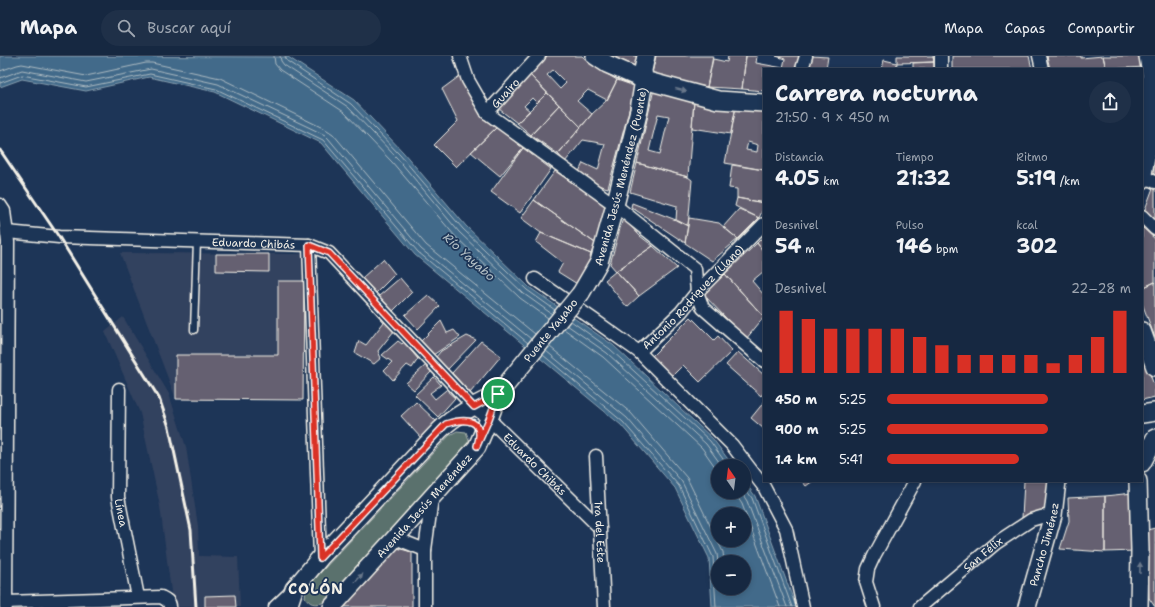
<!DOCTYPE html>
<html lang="es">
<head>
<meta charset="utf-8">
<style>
  :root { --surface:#162841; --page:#1f3048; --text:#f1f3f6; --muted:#9ea6b1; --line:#35445a; --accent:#d93025 }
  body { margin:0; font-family:"Shantell Sans",sans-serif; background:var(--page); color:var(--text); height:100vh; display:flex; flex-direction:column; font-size:15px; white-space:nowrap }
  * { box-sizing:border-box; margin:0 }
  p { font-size:13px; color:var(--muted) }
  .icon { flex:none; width:22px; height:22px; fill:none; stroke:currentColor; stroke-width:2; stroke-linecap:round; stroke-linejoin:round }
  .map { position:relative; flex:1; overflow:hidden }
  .details { position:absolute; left:763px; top:12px; width:380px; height:414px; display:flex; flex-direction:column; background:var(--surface); border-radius:0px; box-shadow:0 2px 6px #0003,0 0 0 1px var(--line) }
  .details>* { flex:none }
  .needle { width:26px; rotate:346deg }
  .fabs { position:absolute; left:711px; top:403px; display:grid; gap:8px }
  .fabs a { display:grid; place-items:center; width:40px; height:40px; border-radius:50%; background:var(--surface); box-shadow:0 2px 6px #0003,0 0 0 1px var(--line); font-size:20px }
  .pin { position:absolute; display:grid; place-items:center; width:34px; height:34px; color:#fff; margin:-17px; border:2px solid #fff; border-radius:50%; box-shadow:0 1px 4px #0007 }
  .round { display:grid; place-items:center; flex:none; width:42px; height:42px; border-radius:21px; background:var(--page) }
  .headline { display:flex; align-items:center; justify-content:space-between; height:68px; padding:0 12px }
  h1 { font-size:22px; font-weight:700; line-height:30px }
  .stats { display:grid; grid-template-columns:repeat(3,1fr); gap:6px; height:68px; padding:4px 12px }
  .stats div { display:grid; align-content:center }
  .stats b { font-size:20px; font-weight:700 }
  .stats small { font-size:11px; font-weight:400 }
  .stats p { font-size:11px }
  .chart { height:112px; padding:8px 12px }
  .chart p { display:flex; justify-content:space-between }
  .chart svg { width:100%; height:72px; margin-top:4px; stroke:var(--accent); stroke-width:6 }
  ul { padding:0 12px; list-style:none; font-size:13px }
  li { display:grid; grid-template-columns:64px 48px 1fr; align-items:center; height:30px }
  li i { height:10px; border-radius:5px; background:var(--accent) }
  header { display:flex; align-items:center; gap:24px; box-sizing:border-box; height:56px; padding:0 20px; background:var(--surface); border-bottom:1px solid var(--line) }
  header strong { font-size:19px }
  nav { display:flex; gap:22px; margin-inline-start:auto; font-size:14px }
  .search { width:280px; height:36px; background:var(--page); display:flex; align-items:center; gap:10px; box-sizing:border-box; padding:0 14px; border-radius:22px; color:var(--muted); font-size:15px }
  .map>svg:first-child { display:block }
</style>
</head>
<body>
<header>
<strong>Mapa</strong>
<div class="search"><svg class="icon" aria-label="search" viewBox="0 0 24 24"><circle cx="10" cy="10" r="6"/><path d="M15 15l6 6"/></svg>Buscar aquí</div>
<nav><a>Mapa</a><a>Capas</a><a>Compartir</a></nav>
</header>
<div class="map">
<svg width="1155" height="551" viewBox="0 0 1155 551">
  <rect width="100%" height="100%" fill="#1d3557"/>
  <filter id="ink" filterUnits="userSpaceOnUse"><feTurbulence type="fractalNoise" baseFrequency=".025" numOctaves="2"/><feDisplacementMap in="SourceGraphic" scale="8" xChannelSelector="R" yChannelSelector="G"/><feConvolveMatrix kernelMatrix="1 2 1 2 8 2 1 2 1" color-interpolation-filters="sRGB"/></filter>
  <g filter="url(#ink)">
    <path fill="#33425f" d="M0,176H4L0,348Z
      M120,197L304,198L303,344L176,343Z
      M123,261L169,338L186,391L198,470L199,500L238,501L240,551H173L160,450L140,357L105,276Z"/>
    <path fill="#5a716d" stroke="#a7b1aa" d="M457,375L466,376L469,384V390L322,547C314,549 310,548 305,541L306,532L450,379Z"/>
    <path fill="#426a8a" stroke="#89a0b0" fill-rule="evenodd" d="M0,0L288,1L354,44L403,96L466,170L529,231L613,289L713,383L733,410H718V436H744V425L755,440L796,551H712L709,502L675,432L621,369L415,199L321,87L215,36L149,21L86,35L22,23L0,31ZM718,458H744V484H718ZM718,506H744V532H718Z"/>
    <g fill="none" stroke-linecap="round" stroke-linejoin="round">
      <path stroke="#adbbc2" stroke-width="1" d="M274,0L275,8L280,14L344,56L392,106L455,180L520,242L548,262
        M280,0L281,5L284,9L348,51L397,102L459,176L524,238L552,258
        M285,0L287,5L351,48L400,99L463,173L527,234L555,254
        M0,15L17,9L22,8L86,20L146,7H152L220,22L327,74L333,78L426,189L535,278
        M0,22L22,14L86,26L151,13L218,28L325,79L328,82L421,193L531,283
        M0,27L22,19L86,31L150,18L216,33L323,84L418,196L528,287
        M571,265L610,293L710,385L728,410
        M567,269L607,297L706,388L722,410
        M564,273L603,301L702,392L718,415
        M550,291L631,357L687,422L723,496L724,506
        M546,295L627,362L682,426L717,498L718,506
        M543,299L623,366L679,430L713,501L716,551
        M744,431L752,442L792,551
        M734,436L742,448L780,551
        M741,436L747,445L787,551"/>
    </g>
    <path fill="#656171" stroke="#f4f1e8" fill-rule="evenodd" d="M547,0H582L592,9L617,24L607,44L588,34L577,45L592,58L581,71L530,19ZM553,14L566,27L560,33L547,19Z
      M610,0H637L635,10Z
      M656,0H713L707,31L651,21Z
      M728,0H746L742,33L707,31L713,3L727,6Z
      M746,0H757L756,7L783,12L785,3L776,0H802L798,13H764V35L742,33Z
      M811,0L828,1L826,13H808Z
      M897,0H933L934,6L897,7Z
      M952,0H1029L1032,13H952Z
      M1047,0H1081V2L1103,0L1106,13H1050Z
      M1103,0H1144L1146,11L1106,13Z
      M884,4L897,7L896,13H882Z
      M934,6V13H913V7Z
      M461,19L474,49L497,71L456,111L434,89L458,65L442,33Z
      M530,19L547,37L537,47L532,42L524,50L530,55L517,67L499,53Z
      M617,24L635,30L627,62L608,132L597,129L578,118L583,107L598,114L605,88L583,84L565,106L558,98L592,58L607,44Z
      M654,33L694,45L688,121L637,107ZM658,58L669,60L660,98L649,95Z
      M547,37L559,49L531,79L517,67Z
      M694,45L736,50L731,78L692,72Z
      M559,49L581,71L558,98L531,79Z
      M736,50L764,53V114L725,107ZM748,86L758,89L757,96L746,94Z
      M497,71L523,92L500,120L471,96Z
      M1155,91V118L1150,115Z
      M523,92L551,113L520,157L491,136Z
      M637,107L688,121L692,124L688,170L676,164L677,150L630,136Z
      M732,109L764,114V147L737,142V133L729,132Z
      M555,115L610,151L598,189L534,144Z
      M1153,132L1155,133V166L1144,156Z
      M737,142L764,147V151L759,162L735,150Z
      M534,144L595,187L591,198L541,177L521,162Z
      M632,147L676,164L688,170L685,187L631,151Z
      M739,153L759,162L738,183L723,171Z
      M623,162L640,180L653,190L616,215L610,208Z
      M689,162L719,167L738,183L712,205L685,187Z
      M1142,171L1155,183V226L1142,232Z
      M541,177L591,198L582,231L558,216L563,207L536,186Z
      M764,180V196L757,187Z
      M757,187L764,196V215L752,225L764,239V261L725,218Z
      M653,190L677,212L639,240L616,215Z
      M216,198H269V216L216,215Z
      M383,203L395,218L376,237L362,222Z
      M616,215L639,240L627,251L605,224Z
      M725,218L764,261L746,283L703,238Z
      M400,222L412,236L393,255L379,240Z
      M278,225H304L303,344L176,343V299H278Z
      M1155,226V282L1142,247V232Z
      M428,239L440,250L418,273L405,259Z
      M691,261L714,284L718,280L732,295L700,326L683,309L669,323L649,303Z
      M441,265L447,277L454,274L460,281L433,299L421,285Z
      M384,266L394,275L378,295L381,302L374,308L355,297L359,285L366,289Z
      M467,280L476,284L448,313L435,302L441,295Z
      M398,285L402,288L404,286L418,303L412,312L407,309L393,324L384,314L392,306L382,299Z
      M481,285L501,300L470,337L452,317Z
      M738,296L764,319V336L761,340L726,309Z
      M1142,296L1155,332V341L1142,344Z
      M426,309L432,315L414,334L406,327Z
      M434,321L441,329L430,337L435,343L446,334L455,342L438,361L415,339Z
      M416,346L436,365L421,382L401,360Z
      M764,346V373L751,362Z
      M802,425H813L806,430Z
      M1024,425H1049L1046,454L1022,462Z
      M1133,437L1135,495L1105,496V440Z
      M1105,440V496L1060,493L1069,465L1068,442Z
      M1155,472V551L1149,542L1147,474Z
      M397,492L412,496V551H342Z
      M235,539L236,551H205V540Z"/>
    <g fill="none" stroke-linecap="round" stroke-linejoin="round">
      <g stroke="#f4f1e8" stroke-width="9">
        <path id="lane" d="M194,274L197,185"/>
      </g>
      <g stroke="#f4f1e8" stroke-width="15">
        <g id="street">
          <path d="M460,0L468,24L487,57L615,149L695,213L697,236L703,252L764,305"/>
          <path d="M941,0V13"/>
          <path d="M1039,0L1042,13"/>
          <path d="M802,13L806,0"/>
          <path id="s1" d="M487,57L539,0"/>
          <path d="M1143,120L1155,126"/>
          <path d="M0,149L4,155L8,186L6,551"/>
          <path d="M1142,160L1155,173"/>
          <path id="s2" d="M7,176L59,181L309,189L329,197L474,351L489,363L600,472"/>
          <path d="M309,189L320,502"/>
          <path d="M535,223L594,264L639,296L732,389L764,431L786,473L803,551"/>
          <path id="s3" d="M639,296L681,256L697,236L764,168"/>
          <path id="s4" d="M119,333L118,441L138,541"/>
          <path id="s5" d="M596,400L604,551"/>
          <path d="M395,482L425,494"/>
          <path d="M6,546L161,541C165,543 170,545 170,551"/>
          <path d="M275,551L293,534"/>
          <path d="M425,551V494L432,442"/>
          <path d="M874,551L866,526L868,513L874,500L915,425"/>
          <path id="s6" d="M920,551L996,487L1031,464L1041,461L1053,459"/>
        </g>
      </g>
      <g stroke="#f4f1e8" stroke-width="20">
        <g id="secondary">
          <path d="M595,0L607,8L644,24L718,44L764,47"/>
          <path d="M1142,124L1150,76L1151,18L1148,0"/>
          <path id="s7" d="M581,237L599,206L615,149L639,54L644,24L643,14L646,0"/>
          <path d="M1142,275L1155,311"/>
          <path d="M1142,358L1155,356"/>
          <path d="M1142,407L1155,382"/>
          <path d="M1138,425L1140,494L1139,551"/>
          <path d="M290,551L289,548L294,533L320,502L440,374C456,358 478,348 498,338"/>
          <path id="s8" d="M332,551L395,482L477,391L489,363L498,338L501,334"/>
          <path id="s9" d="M1027,551L1053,459L1057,425"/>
        </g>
      </g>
      <use href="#lane" stroke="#1d3557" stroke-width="6"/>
      <use href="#street" stroke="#1d3557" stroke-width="12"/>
      <use href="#secondary" stroke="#1d3557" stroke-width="17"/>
      <path stroke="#f4f1e8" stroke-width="3" d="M0,94L59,181L159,342L169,371L191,474L196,551"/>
      <g stroke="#f4f1e8" stroke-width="20" stroke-linecap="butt">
        <g id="secondary-bridge">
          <path id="s10" d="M505,330L581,237"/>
        </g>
      </g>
      <use href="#secondary-bridge" stroke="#1d3557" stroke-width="17"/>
    </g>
    <defs><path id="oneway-solid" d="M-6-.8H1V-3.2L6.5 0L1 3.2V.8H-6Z"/></defs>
    <g fill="#68778a">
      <use href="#oneway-solid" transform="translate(681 34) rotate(15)"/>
      <use href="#oneway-solid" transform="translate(1140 512) rotate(-89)"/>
      <use href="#oneway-solid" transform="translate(359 522) rotate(-47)"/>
    </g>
  </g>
  <g fill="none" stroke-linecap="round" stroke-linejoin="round" filter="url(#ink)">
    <g stroke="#fff" stroke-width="8">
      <path id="route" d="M309,189L329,197L474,351L498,338L489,363L477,390C485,364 468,361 446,368L320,502Z"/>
    </g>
    <use href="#route" stroke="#d93025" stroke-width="5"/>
  </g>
  <g text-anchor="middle" stroke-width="3.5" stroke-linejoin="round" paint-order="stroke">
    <g font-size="11" fill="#f4f1e8" stroke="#1d3557">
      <text dy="4" stroke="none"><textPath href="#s1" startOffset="27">Guairo</textPath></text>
      <text dy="4" stroke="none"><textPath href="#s7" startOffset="124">Avenida Jesús Menéndez (Puente)</textPath></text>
      <text dy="4" stroke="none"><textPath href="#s2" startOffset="247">Eduardo Chibás</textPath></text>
      <text dy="4" stroke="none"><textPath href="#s3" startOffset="77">Antonio Rodriguez (Llano)</textPath></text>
      <text dy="4" stroke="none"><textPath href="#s10" startOffset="72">Puente Yayabo</textPath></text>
      <text dy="4" stroke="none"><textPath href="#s2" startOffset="619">Eduardo Chibás</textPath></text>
      <text dy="4" stroke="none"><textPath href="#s8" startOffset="137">Avenida Jesús Menéndez</textPath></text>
      <text dy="4" stroke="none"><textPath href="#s4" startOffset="124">Línea</textPath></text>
      <text dy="4" stroke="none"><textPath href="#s5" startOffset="76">1ra del Este</textPath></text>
      <text dy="4" stroke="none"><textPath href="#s9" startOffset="65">Pancho Jiménez</textPath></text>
      <text dy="4" stroke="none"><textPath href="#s6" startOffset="82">San Félix</textPath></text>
    </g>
    <g font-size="12" font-style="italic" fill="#b6c2c7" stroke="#1d3557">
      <text transform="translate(469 201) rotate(42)" y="4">Río Yayabo</text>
    </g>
    <g font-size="15" font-weight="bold" letter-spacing="1" fill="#f4f1e8" stroke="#1d3557">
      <text x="316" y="538">COLÓN</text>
    </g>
  </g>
</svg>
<div class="fabs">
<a><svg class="needle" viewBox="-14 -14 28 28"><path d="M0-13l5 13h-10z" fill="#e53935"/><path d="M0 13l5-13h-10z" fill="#9ea6b1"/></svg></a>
<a>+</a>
<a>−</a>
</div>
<div class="pin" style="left:498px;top:338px;background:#1e9e55"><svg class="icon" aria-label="arrive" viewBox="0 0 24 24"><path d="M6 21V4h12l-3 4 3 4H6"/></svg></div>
<section class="details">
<div class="headline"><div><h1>Carrera nocturna</h1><p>21:50 · 9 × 450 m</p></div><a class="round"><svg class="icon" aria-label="share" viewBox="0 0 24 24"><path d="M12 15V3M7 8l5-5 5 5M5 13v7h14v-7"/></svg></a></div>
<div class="stats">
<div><p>Distancia</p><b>4.05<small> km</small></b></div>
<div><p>Tiempo</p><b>21:32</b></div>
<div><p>Ritmo</p><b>5:19<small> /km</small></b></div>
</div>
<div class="stats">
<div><p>Desnivel</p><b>54<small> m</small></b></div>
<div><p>Pulso</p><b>146<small> bpm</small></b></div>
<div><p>kcal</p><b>302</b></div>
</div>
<div class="chart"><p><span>Desnivel</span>22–28 m</p>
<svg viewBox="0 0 160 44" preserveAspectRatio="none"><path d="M5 44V6M15 44V11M25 44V17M35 44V17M45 44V17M55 44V17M65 44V22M75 44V27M85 44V33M95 44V33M105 44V33M115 44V33M125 44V38M135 44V33M145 44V22M155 44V6"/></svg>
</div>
<ul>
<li><b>450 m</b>5:25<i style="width:66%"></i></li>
<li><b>900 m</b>5:25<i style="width:66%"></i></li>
<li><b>1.4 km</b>5:41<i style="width:54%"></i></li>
</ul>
</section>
</div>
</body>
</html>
